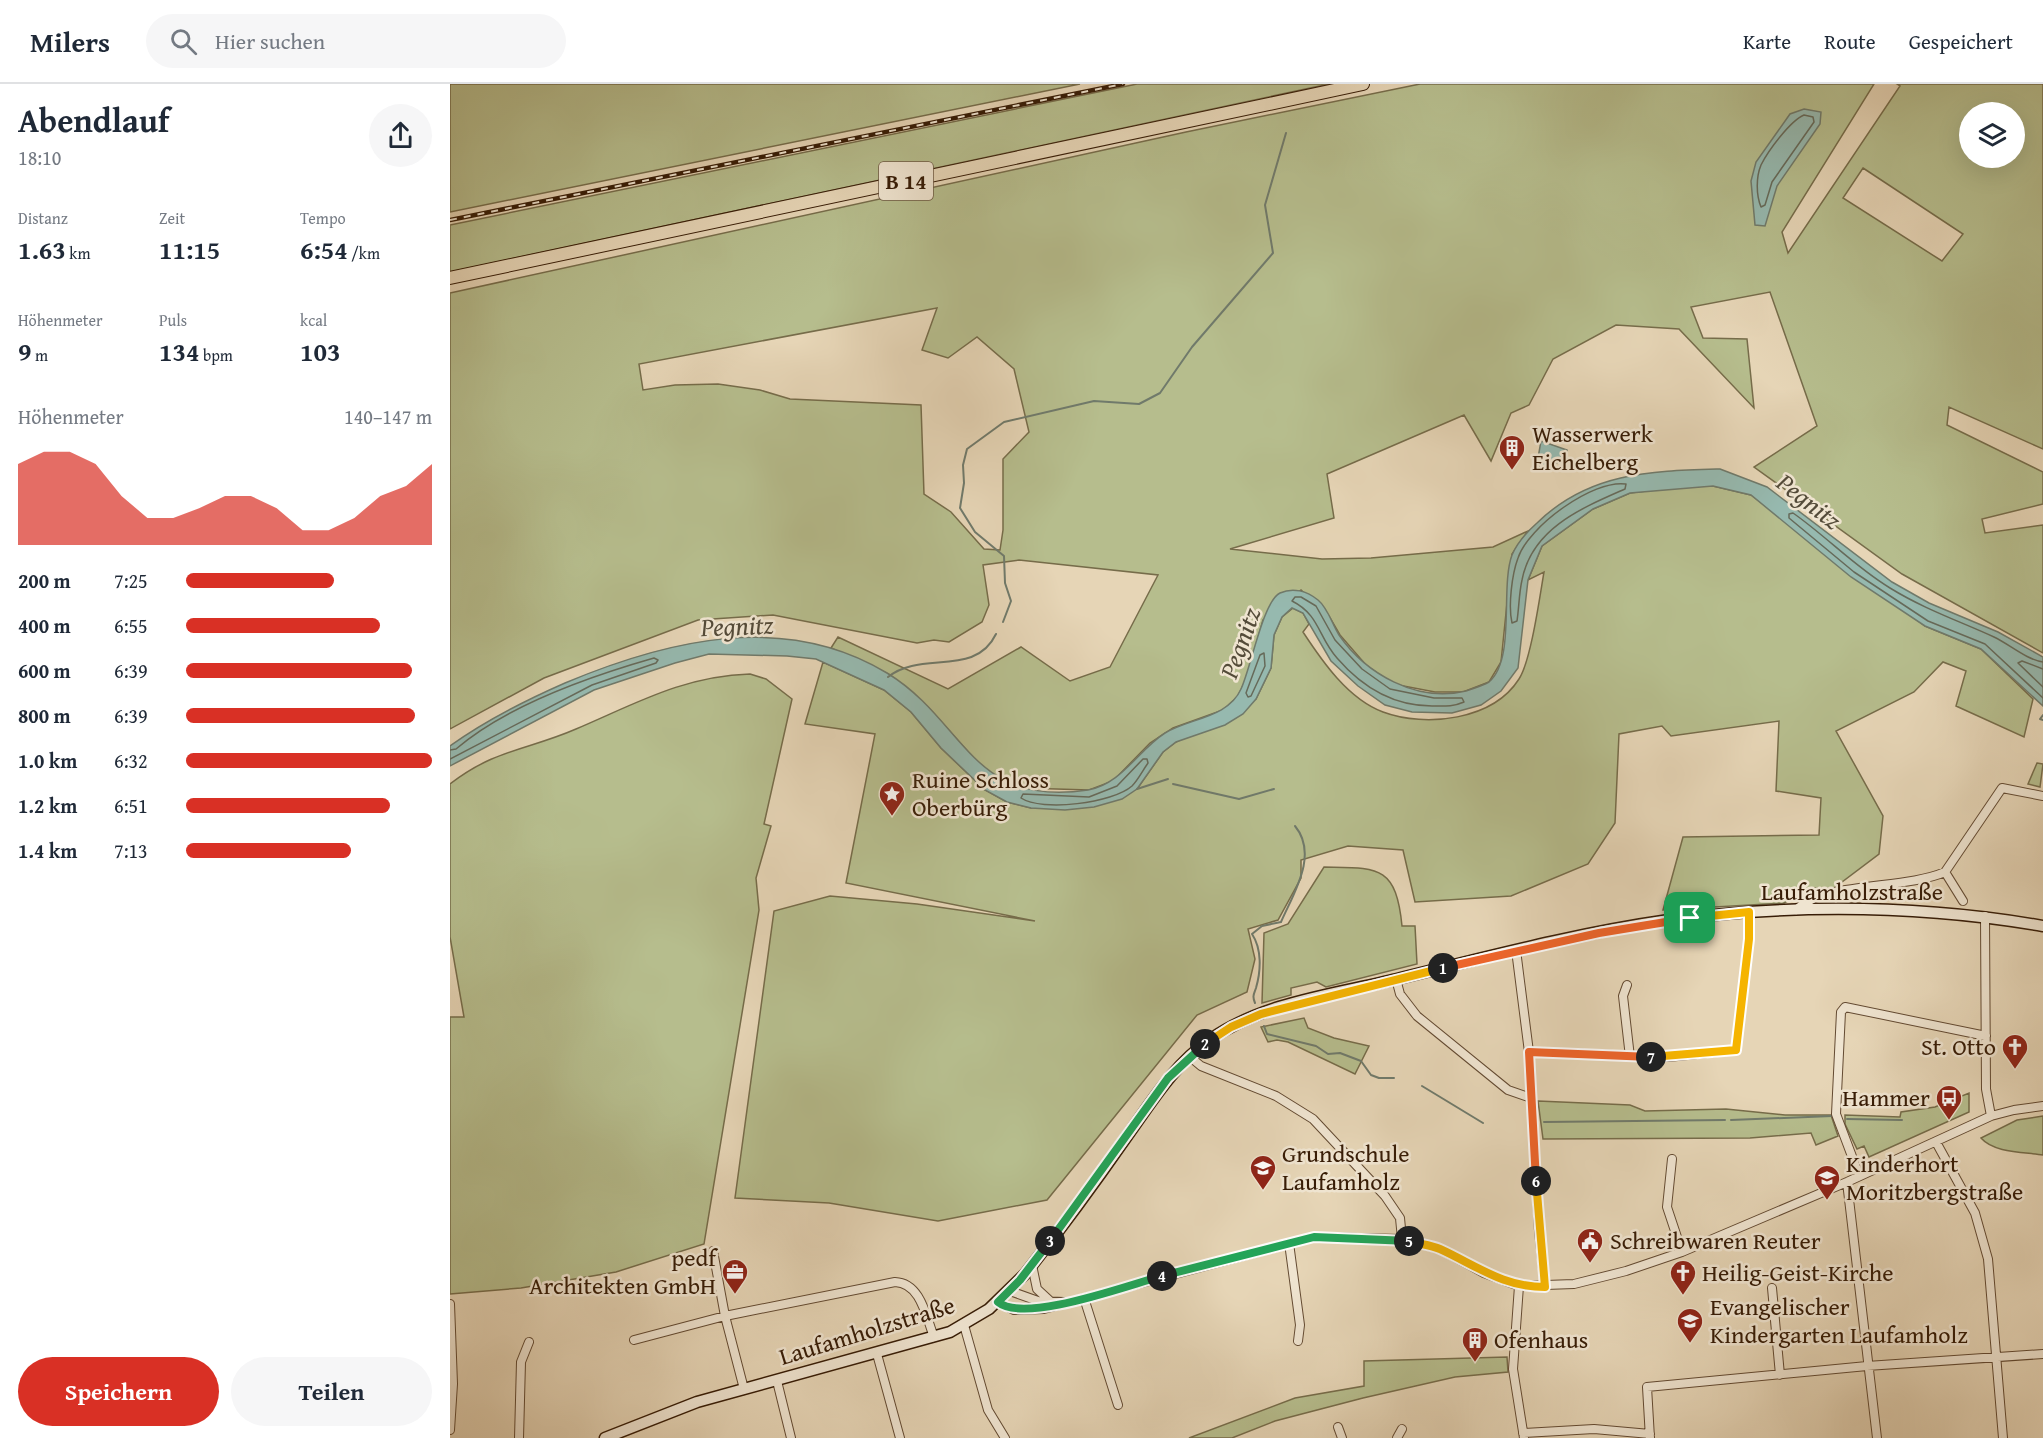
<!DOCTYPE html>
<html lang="de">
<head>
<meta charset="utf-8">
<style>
  :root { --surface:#fff; --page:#f6f6f7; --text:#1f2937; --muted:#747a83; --line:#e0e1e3; --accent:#d93025 }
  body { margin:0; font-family:"Gentium Book Plus",serif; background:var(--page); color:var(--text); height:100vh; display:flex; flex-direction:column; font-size:22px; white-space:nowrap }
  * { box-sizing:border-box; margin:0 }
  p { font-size:20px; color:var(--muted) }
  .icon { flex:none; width:33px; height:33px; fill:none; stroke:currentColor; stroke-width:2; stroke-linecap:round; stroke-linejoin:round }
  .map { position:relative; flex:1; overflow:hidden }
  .side { display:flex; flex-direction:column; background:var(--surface); width:450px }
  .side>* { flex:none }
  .controls { position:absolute; left:1509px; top:18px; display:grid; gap:12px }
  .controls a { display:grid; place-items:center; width:66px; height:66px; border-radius:50%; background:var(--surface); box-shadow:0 6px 24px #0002; font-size:30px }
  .pin { position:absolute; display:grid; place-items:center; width:51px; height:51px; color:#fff; margin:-26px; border-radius:12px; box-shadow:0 3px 9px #0006 }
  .km { position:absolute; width:30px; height:30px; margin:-15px; border-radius:50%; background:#222; color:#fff; font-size:16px; line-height:30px; text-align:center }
  .round { display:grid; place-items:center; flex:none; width:63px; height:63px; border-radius:32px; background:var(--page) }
  .overview { display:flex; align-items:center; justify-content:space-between; height:102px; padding:0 18px }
  h1 { font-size:33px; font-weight:600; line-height:45px }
  .stats { display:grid; grid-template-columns:repeat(3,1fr); gap:9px; height:102px; padding:6px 18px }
  .stats div { display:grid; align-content:center }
  .stats b { font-size:26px; font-weight:600 }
  .stats small { font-size:16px; font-weight:400 }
  .stats p { font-size:16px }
  .chart { height:168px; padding:12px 18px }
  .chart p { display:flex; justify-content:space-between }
  .chart svg { width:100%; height:108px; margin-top:6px; fill:var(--accent); opacity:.7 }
  .action { display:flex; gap:12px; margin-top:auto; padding:12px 18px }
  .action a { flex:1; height:69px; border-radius:36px; background:var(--accent); color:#fff; font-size:24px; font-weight:600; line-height:69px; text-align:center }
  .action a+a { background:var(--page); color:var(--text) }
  ul { padding:0 18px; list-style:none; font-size:20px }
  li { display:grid; grid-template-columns:96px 72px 1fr; align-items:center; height:45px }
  li i { height:15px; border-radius:8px; background:var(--accent) }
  header { display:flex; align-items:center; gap:36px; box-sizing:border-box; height:84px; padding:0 30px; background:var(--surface); border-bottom:2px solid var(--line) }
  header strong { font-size:28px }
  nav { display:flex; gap:33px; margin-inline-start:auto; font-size:21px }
  .search { width:420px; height:54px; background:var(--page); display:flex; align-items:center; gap:15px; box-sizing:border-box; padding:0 21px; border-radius:33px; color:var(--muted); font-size:22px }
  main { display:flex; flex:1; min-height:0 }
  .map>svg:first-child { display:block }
</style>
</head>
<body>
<header>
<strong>Milers</strong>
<div class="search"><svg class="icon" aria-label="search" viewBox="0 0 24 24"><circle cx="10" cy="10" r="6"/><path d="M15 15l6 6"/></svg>Hier suchen</div>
<nav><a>Karte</a><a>Route</a><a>Gespeichert</a></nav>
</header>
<main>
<section class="side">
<div class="overview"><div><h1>Abendlauf</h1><p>18:10</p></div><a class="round"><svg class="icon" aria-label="share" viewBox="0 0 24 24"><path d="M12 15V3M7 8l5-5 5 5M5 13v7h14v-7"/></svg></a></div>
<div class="stats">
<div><p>Distanz</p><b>1.63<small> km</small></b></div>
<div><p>Zeit</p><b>11:15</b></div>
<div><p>Tempo</p><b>6:54<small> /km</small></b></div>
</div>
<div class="stats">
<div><p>Höhenmeter</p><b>9<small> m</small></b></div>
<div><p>Puls</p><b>134<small> bpm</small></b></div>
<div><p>kcal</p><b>103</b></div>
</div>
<div class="chart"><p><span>Höhenmeter</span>140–147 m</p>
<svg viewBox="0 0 160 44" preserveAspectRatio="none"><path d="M0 44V11L10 6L20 6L30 11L40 24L50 33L60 33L70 29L80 24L90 24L100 29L110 38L120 38L130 33L140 24L150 20L160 11V44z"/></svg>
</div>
<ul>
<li><b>200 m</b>7:25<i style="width:60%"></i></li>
<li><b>400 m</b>6:55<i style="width:79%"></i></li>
<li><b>600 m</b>6:39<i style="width:92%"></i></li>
<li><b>800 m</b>6:39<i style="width:93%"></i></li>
<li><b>1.0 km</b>6:32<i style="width:100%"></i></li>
<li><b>1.2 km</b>6:51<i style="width:83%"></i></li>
<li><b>1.4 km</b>7:13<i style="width:67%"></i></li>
</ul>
<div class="action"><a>Speichern</a><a>Teilen</a></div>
</section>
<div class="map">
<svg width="1593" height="1354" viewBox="0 0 1593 1354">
  <rect width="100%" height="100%" fill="#e6d5b6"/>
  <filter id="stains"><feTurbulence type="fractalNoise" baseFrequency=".00333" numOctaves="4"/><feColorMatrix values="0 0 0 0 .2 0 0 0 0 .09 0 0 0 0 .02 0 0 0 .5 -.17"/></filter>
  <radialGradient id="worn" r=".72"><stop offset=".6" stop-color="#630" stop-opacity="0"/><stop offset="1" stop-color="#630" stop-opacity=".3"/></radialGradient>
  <path fill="#b6bd8d" stroke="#766c4a" stroke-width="1.5" fill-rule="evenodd" d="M0,0H630L0,128Z
    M687,0H879L0,188V141Z
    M970,0H1424L1332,148L1338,169L1450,2L1447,0H1593V365L1499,323L1497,341L1593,388V420L1532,435L1535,449L1593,441V569L1452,490L1304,383L1367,342L1320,208L1241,223L1253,254L1297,255L1304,324L1229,245L1166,241L1103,275L1079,321L1061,329L1041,377L1014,331L877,390L884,434L780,465L872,475L921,474L1043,463L1078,447L1062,470L1051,578L1039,598L1013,608H985L943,600L916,581L890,551L879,532L851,506L813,536L797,593L788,612L773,626L723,644L700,659L663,697L639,706L573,704L551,697L529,680L479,624L440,591L381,564L388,553L498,605L571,563L620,597L660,583L708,491L569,476L533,481L539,521L532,538L499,558L484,556L467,559L323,531L248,536L94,594L0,645V209L736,48ZM1520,28H1564V74H1520ZM1413,84L1513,150L1492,177L1393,114ZM487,224L472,266L498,274L527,253L564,285L579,348L553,375V446L550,466L534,465L501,428L474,410L471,321L340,315L310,306L268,300L225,301L193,306L189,280Z
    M1236,402H1263L1301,411L1475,542L1531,565L1583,615L1574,653L1506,622L1516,587L1493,578L1464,608L1386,647L1433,732L1429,770L1384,804H1362L1334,819L1213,826L1233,753L1369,751L1371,714L1326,707L1329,637L1221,652L1212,642L1169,650L1165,739L1138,780L1061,812L965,818L953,766L898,762L851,776V794L828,836L798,845L805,875L797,908L747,931L597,1116L488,1137L379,1119L285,1114L324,827L380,812L467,820L585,837L396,799L425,650L355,640L373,578L434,606L461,628L491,664L535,706L557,718L581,724L687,705L713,668L726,658L806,615L821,584L824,551L832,533L843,524L853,529L859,540L853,548C872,577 898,615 933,628C976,644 1043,636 1069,595C1081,577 1090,511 1094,488L1078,496L1092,462L1143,425L1180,409Z
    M300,590L316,595L342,615L314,740L321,742L306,794L309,826L254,1160L166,1188L71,1204L0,1210V933H14L0,853V700C45,665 78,666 126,645C185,620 233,592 300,590Z
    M1587,679L1593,680L1590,703L1578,700Z
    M874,783C927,784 946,780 952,842H965L967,880L876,903L867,898L841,904V911L812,919L814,849L838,840Z
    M854,934L858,944L884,954L919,962L905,990L838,958L827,956L818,958L811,943Z
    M1519,1009V1028L1419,1073L1414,1062L1407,1065L1395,1040V1031L1450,1033L1451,1028L1485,1023Z
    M1088,1017L1180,1021L1195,1027L1276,1025L1335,1031H1381L1388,1052L1366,1061L1361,1049L1300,1054L1093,1055Z
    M1593,1032V1071C1574,1068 1544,1069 1531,1054L1567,1036Z
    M1057,1273L1058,1288L1005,1293L913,1314L825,1337L782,1354H739L845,1314L914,1302V1277Z"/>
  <path fill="#96b9af" stroke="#707a6b" stroke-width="1.5" d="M1354,25L1371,28L1370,40L1327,102L1315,142L1305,141L1301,97L1306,78L1340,30Z
    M1091,357L1117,366V374L1090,387L1088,374Z
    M1270,385L1317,403L1442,498L1479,519L1548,548L1593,573V622L1531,565L1475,542L1401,493L1301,411L1263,402L1180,409L1143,425L1092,462L1078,496L1068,584L1051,607L1031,621L1002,629L962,628L935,621L908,602L881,577L853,529L842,524L832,533L824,551L821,584L806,615L793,630L775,641L726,658L713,668L687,705L672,715L644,723L615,726L581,724L557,718L535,706L491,664L461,628L434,606L366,575L337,572L259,570L225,579L144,606L0,682V662C36,636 74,617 115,599C217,556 335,527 437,589C516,637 520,724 638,706C672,700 688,666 715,649C740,634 778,634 791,605C801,584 813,517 830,509C843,503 857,507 868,516C878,524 882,540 889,551C916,590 967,619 1016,607C1022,605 1034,601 1039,598C1066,575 1050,503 1062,471C1067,459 1078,447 1087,439C1139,388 1201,387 1270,385Z"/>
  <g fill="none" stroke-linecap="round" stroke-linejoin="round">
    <path stroke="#666a5a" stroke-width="1.5" d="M1354,31L1363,33L1364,38L1322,98L1315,121L1311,123C1306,111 1306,93 1311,81C1318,67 1340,37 1354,31Z
      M1176,400L1175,405C1132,424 1082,444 1072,496C1069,509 1069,524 1067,537L1062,539C1058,522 1062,490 1068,474C1078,443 1143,395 1176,400Z
      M845,513H851L866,522L885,556L912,585L940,605L984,614H1012L1014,618C1003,623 993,622 982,622C943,622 912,603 887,574C868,553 870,531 842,517Z
      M814,569L815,582L801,612L798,613L796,609L810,571Z
      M1593,578C1577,576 1559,560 1544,553C1509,537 1474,525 1440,504C1405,483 1376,452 1343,429L1339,430V434L1404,488L1478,537L1535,560L1593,614
      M1593,585L1572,577L1568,579L1593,603
      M0,666L6,665C56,622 141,592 204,574L208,576L206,579L142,601L0,675
      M693,675H697L698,679C693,686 688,696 682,702C663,719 592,728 571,714L573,710L639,713L667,702Z"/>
    <path stroke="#707a6b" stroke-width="2" d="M553,538L561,517L555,499L554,472L525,448L510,424L514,399L513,381L517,365L554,338L644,317L689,320L710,309L742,263L823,169L815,121L836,49
      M438,593C471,566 525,594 546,550
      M1593,631L1590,635L1593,636
      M723,700L789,715L824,705
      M687,705L718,695
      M805,919C802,912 804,910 806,904C811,887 812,865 802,850L812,842L831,838C843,810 869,771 845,742
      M814,942L817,950L866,962L878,970L890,969L911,977L921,991L929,994H944
      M972,1002L1033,1039
      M1397,1035L1452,1036
      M1281,1036L1382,1032
      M1094,1038L1275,1036"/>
    <g stroke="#634a32" stroke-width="10">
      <path id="street" d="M1495,788L1552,704L1593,712
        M1346,826C1376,797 1453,806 1495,788L1513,817
        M1535,832L1536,1005L1541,1032
        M1066,866L1079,968L1089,1147L1095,1203
        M946,895L950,910L967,932L1058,1006L1081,1014
        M1177,901L1173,912L1180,973
        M1079,968L1218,973L1286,966L1299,855V828
        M739,972L751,982L826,1012L863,1035L935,1112L950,1134L952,1155
        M1486,1058L1525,1129L1538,1175L1553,1354
        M1222,1075L1217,1123L1232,1168
        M1409,1091L1386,1030L1391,928L1395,923L1536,952
        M1397,1098L1427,1354
        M839,1159L850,1241L848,1257
        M263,1167L275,1232L294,1305
        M582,1181L587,1205L600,1217
        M1069,1202L1063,1285L1074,1354
        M1322,1204L1330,1291
        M560,1207L588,1217L614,1218
        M634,1214L668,1321
        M548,1218L564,1226L594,1225L864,1153L952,1155L990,1165L1034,1189L1069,1202L1124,1200L1176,1187L1232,1168L1397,1098L1541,1032L1564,1026L1593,1022
        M0,1220L3,1300L0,1346
        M514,1241L538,1326L555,1354
        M184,1256L275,1232L445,1198C471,1199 476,1233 484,1253
        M427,1270L450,1354
        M327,1297L341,1354
        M888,1343L892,1354
        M1073,1349L1144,1345L1200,1350
        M69,1354L71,1278L79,1258
        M947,1354L952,1345
        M1200,1354L1197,1303L1417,1282L1593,1270"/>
    </g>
    <g stroke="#371c06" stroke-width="13">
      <path id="secondary" d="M155,1354L247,1318L500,1248L539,1225L575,1190C610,1146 643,1101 675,1055C701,1019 723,981 761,955C814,918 886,910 947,895C1037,873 1127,849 1219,836C1342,820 1470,821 1593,842"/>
    </g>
    <g stroke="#371c06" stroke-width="14">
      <path id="primary" d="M0,194L913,0"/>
    </g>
    <use href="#street" stroke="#efe4d0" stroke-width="8"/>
    <use href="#secondary" stroke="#efe4d0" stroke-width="10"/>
    <use href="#primary" stroke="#e6d5b6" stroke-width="12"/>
    <g stroke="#371c06" stroke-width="4.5">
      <path id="rail" d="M0,136L673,0"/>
    </g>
    <use href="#rail" stroke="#efe4d0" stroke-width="2" stroke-dasharray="7" stroke-linecap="butt"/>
  </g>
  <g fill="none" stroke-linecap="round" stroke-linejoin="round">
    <g stroke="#fff" stroke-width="12">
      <path id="split-1" d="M993,884L1149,849L1240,834"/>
    </g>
    <g stroke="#fff" stroke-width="12">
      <path id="split-2" d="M755,960L781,943L811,930L993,884"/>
    </g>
    <g stroke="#fff" stroke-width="12">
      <path id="split-3" d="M600,1157L718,994L755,960"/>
    </g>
    <g stroke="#fff" stroke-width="12">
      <path id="split-4" d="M600,1157L570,1196L548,1218C574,1240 678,1201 712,1192"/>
    </g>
    <g stroke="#fff" stroke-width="12">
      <path id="split-5" d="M712,1192L864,1153L959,1157"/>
    </g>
    <g stroke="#fff" stroke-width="12">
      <path id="split-6" d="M959,1157C969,1160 981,1161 990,1165C1027,1182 1053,1203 1095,1203L1086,1097"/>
    </g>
    <g stroke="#fff" stroke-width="12">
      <path id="split-7" d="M1086,1097L1079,968L1201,973"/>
    </g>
    <g stroke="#fff" stroke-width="12">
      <path id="split-8" d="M1201,973L1286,966L1299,855V828L1240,834"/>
    </g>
    <use href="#split-1" stroke="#f0652b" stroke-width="8"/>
    <use href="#split-2" stroke="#f5b400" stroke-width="8"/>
    <use href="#split-3" stroke="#22a559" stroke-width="8"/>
    <use href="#split-4" stroke="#22a559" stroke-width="8"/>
    <use href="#split-5" stroke="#22a559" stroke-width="8"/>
    <use href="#split-6" stroke="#f5b400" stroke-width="8"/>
    <use href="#split-7" stroke="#f0652b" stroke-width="8"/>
    <use href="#split-8" stroke="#f5b400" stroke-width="8"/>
  </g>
  <defs>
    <g id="building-pin" transform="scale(1.35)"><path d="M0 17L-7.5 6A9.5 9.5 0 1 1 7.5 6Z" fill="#8f2418" stroke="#efe4d0"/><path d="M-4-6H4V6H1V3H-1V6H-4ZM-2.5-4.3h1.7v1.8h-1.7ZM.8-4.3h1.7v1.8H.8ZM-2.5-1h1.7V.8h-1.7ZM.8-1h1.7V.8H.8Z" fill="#fff"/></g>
    <g id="sight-pin" transform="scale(1.35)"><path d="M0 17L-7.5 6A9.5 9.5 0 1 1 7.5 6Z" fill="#8f2418" stroke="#efe4d0"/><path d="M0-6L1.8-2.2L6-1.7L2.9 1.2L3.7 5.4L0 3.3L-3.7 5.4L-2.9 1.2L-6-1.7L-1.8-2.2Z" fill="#fff"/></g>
    <g id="church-pin" transform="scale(1.35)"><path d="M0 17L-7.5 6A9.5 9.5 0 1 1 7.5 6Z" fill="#8f2418" stroke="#efe4d0"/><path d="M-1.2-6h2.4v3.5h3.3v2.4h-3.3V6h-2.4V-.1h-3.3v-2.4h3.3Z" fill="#fff"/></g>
    <g id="bus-pin" transform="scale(1.35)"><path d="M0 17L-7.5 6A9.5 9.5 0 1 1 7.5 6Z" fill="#8f2418" stroke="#efe4d0"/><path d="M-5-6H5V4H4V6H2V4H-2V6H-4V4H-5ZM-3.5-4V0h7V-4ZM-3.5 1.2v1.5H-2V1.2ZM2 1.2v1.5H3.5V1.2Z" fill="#fff"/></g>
    <g id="school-pin" transform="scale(1.35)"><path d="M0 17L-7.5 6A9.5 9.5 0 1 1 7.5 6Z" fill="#8f2418" stroke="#efe4d0"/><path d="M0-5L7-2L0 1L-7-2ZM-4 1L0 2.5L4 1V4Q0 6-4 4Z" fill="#fff"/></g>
    <g id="civic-pin" transform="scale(1.35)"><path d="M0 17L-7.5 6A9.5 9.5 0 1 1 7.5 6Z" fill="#8f2418" stroke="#efe4d0"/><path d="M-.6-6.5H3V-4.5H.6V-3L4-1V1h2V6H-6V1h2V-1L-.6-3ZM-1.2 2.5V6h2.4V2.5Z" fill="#fff"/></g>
    <g id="office-pin" transform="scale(1.35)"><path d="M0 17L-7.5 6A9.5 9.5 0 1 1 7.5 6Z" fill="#8f2418" stroke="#efe4d0"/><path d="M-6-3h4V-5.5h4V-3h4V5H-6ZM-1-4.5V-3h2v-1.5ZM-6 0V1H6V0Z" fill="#fff"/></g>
  </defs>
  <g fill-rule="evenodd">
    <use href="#building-pin" x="1062" y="364"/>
    <use href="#sight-pin" x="442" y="710"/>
    <use href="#church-pin" x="1565" y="963"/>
    <use href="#bus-pin" x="1499" y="1014"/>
    <use href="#school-pin" x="813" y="1084"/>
    <use href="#school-pin" x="1377" y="1094"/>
    <use href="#civic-pin" x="1140" y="1157"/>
    <use href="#office-pin" x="285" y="1188"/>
    <use href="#church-pin" x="1233" y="1189"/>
    <use href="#school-pin" x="1240" y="1237"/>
    <use href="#building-pin" x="1025" y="1256"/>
  </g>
  <g text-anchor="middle" stroke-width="5" stroke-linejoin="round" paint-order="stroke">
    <rect fill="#efe4d0" stroke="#6e5843" stroke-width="1.5" x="429" y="78" width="54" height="38" rx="4.5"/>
    <g font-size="22" font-weight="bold" fill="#371c06">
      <text x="456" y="105">B 14</text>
    </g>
    <g font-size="24" fill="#371c06" stroke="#efe4d0" text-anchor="start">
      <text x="1082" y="358">Wasserwerk<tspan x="1082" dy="28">Eichelberg</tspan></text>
      <text x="462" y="704">Ruine Schloss<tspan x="462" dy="28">Oberbürg</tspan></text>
      <text x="1546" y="971" text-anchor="end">St. Otto</text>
      <text x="1480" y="1022" text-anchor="end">Hammer</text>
      <text x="832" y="1078">Grundschule<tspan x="832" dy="28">Laufamholz</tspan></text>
      <text x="1396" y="1088">Kinderhort<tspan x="1396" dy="28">Moritzbergstraße</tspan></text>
      <text x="1160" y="1165">Schreibwaren Reuter</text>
      <text x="266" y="1182" text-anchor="end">pedf<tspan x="266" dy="28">Architekten GmbH</tspan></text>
      <text x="1252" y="1197">Heilig-Geist-Kirche</text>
      <text x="1260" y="1231">Evangelischer<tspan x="1260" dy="28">Kindergarten Laufamholz</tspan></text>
      <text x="1044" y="1264">Ofenhaus</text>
    </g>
    <g font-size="24" fill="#371c06" stroke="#efe4d0">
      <text x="1402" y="816">Laufamholzstraße</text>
      <text transform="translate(417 1247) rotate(-17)" y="8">Laufamholzstraße</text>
    </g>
    <g font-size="26" font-style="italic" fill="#544b39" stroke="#efe4d0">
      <text transform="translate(1359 417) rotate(38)" y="9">Pegnitz</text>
      <text transform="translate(287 542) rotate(-2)" y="9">Pegnitz</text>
      <text transform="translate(790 559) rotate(-70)" y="9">Pegnitz</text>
    </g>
  </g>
  <rect width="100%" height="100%" filter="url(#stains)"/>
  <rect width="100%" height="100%" fill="url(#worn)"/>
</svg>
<div class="controls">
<a><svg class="icon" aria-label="layers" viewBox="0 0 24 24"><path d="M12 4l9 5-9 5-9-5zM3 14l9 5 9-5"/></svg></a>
</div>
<div class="pin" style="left:1240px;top:834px;background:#1e9e55"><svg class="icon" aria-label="arrive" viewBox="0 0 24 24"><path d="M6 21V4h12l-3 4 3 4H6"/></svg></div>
<b class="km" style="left:993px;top:884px">1</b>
<b class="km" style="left:755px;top:960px">2</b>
<b class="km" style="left:600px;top:1157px">3</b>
<b class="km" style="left:712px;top:1192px">4</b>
<b class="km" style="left:959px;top:1157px">5</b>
<b class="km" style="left:1086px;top:1097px">6</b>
<b class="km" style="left:1201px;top:973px">7</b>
</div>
</main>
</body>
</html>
